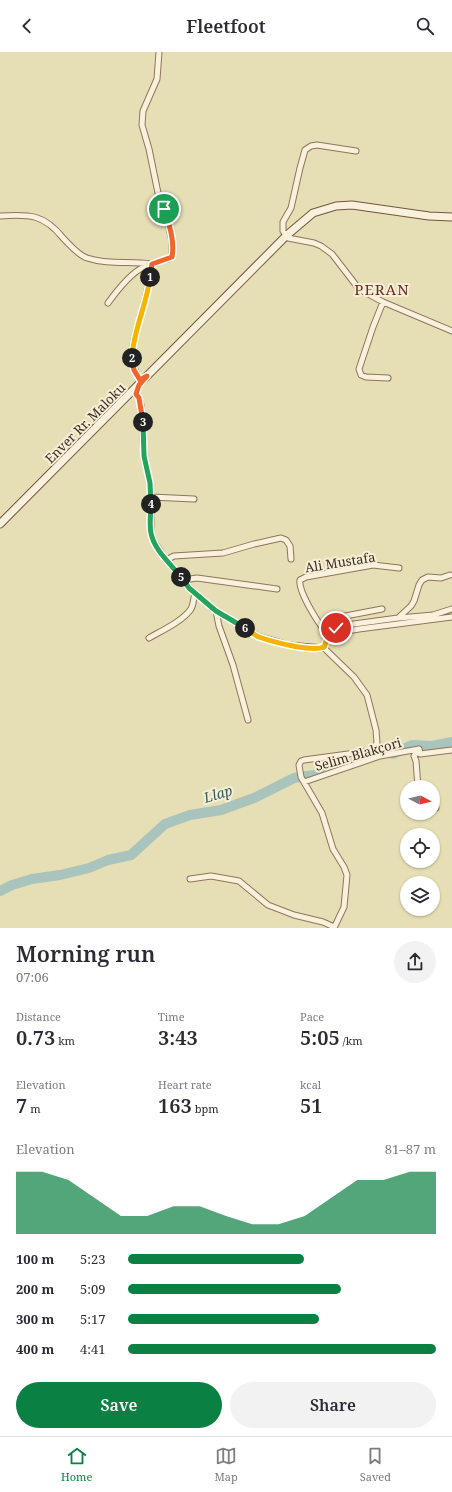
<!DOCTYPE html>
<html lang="en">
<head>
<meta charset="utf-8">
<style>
  :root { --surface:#fff; --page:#f2f2f3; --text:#2b2b33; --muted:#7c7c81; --line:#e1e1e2; --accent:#0b8043 }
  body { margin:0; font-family:"Noto Serif",serif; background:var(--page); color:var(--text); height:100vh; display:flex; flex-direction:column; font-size:15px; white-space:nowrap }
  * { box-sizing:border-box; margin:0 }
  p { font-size:13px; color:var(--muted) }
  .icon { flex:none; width:22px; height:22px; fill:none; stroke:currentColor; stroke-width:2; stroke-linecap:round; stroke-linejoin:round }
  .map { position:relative; height:876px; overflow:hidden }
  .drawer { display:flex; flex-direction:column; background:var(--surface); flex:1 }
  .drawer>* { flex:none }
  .needle { width:26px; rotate:97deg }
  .controls { position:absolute; left:400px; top:728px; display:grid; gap:8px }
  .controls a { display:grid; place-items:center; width:40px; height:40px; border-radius:50%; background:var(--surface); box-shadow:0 1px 3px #0004; font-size:20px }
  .pin { position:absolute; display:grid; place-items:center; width:34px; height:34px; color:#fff; margin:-17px; border:2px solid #fff; border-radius:50%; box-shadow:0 1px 4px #0007 }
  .km { position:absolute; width:20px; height:20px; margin:-10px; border-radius:50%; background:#222; color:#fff; font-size:11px; line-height:20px; text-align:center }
  .round { display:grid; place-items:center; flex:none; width:42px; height:42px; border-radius:21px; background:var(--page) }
  .headline { display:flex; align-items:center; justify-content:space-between; height:68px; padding:0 16px }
  h1 { font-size:22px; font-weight:600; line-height:30px }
  .stats { display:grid; grid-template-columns:repeat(3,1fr); gap:6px; height:68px; padding:4px 16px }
  .stats div { display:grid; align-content:center }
  .stats b { font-size:20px; font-weight:600 }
  .stats small { font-size:11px; font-weight:400 }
  .stats p { font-size:11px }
  .chart { height:112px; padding:8px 16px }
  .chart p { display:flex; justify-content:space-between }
  .chart svg { width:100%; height:72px; margin-top:4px; fill:var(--accent); opacity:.7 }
  .action { display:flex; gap:8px; margin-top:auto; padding:8px 16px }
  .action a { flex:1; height:46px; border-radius:24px; background:var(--accent); color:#fff; font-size:16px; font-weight:600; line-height:46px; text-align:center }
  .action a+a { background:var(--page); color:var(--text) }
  ul { padding:0 16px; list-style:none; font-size:13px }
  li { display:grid; grid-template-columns:64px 48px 1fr; align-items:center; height:30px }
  li i { height:10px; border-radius:5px; background:var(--accent) }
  header { display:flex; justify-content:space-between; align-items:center; height:52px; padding:0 16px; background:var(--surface); font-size:18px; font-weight:600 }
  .tab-bar { display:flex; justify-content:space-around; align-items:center; height:56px; border-top:1px solid var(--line); background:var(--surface); font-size:11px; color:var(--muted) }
  .tab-bar a { display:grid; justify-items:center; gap:2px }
  .tab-bar .active { color:var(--accent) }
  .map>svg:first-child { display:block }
</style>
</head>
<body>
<header><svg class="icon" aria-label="back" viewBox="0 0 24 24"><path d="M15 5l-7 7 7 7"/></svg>Fleetfoot<svg class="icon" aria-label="search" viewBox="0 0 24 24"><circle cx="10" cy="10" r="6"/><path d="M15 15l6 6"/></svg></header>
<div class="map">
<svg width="452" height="876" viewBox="0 0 452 876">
  <rect width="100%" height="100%" fill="#f0e4c8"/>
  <path fill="#e6deb5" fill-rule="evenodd" d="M0,0H452V876H0ZM407,735H433V761H407ZM407,783H433V809H407ZM407,831H433V857H407Z"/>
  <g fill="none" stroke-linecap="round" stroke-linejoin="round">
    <path stroke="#a9c4bc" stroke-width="10" d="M393,702L412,693L432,694L452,690
      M0,839L12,833L32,827L60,823L89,816L108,808L131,803L165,772L190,763L221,758L254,746L294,726L314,723L352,712"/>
    <g stroke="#8d765c" stroke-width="7">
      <path id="minor" d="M356,99L317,93L311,94L305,98L300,116L291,156L283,170V179L288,186L314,191L321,194L332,202L359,237L383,250L452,279
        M0,164C29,162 44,162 63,186C70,193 78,203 87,206C108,213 130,209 151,212
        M383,250L373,275L359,317L361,323L366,325L388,326
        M108,251C116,240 132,220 144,215C151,211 160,209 168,207L172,205V189L167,167L158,141L149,97L142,73L143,59L157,27L159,0
        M143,326L140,328C123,301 138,279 144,251C148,238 149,225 152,212
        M139,334L136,342L139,346L141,353L144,404L150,431L151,442V480L153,488L166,508L173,515L189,536L216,559L258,584L289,593L324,596L354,625L367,643L376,678L377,691L373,697L370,699L304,708L301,709L299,713L301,725L322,761L333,797L344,815L347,823L344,855L334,876
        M151,445L194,447
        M166,508L174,504L223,501L254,492L281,486L286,488L290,494L291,507
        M183,528L197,526L277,537
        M216,559L219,574L233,613L248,668
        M399,566L433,563L452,557
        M326,581L332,569L335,566L382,557
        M329,582C320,576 298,539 300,528L306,525L373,513L399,516
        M329,582L359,577L452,565
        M149,586C161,579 183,569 191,557C194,552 193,546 195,542
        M324,596L329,582L339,574L398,566L411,554L414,549L419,533L422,528L428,525L441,526L450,523
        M419,697L420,702L452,698
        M304,730L380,704L419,697
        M418,735L416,709L414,704L419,697
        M433,756H436
        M190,827L211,824L239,829L268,853L294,863L323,870L334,875"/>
    </g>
    <g stroke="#6f573f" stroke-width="9">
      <path id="secondary" d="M0,472L287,183L313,161L336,154L352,153L429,164L452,165"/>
    </g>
    <use href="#minor" stroke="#faf1dc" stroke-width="5"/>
    <use href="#secondary" stroke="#faf1dc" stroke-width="7"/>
  </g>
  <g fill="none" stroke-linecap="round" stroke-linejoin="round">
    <g stroke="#fff" stroke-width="8">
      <path id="split-1" d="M150,225L152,212L172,205C175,189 169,172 164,157"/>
    </g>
    <g stroke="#fff" stroke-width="8">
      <path id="split-2" d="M132,306C133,278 147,253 150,225"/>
    </g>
    <g stroke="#fff" stroke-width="8">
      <path id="split-3" d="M132,306L134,318L140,328L147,324L139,333L136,342L139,346L143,370"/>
    </g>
    <g stroke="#fff" stroke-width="8">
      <path id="split-4" d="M143,370L144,404L150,431L151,452"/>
    </g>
    <g stroke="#fff" stroke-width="8">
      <path id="split-5" d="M151,452C151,461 149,472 151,481C154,498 171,512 181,525"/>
    </g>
    <g stroke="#fff" stroke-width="8">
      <path id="split-6" d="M181,525L189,536L216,559L245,576"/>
    </g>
    <g stroke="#fff" stroke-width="8">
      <path id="split-7" d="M245,576C250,579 254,583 259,585C273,590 311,600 324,595"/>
    </g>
    <g stroke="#fff" stroke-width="8">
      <path id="split-8" d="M324,595L329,582L336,576"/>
    </g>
    <use href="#split-1" stroke="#f0652b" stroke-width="5"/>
    <use href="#split-2" stroke="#f5b400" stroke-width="5"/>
    <use href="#split-3" stroke="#f0652b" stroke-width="5"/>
    <use href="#split-4" stroke="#22a559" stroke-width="5"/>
    <use href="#split-5" stroke="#22a559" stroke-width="5"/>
    <use href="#split-6" stroke="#22a559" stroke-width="5"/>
    <use href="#split-7" stroke="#f5b400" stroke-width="5"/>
    <use href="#split-8" stroke="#f5b400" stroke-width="5"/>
  </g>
  <g text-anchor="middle" stroke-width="4" stroke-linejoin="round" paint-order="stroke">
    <g font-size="13" fill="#3d2e20" stroke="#f7eed8">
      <text transform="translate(85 371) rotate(-45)" y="5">Enver Rr. Maloku</text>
      <text transform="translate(340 510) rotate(-9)" y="5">Ali Mustafa</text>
      <text transform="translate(358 702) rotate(-16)" y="5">Selim Blakçori</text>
    </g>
    <g font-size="14" font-style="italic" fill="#2f5d5a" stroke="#f7eed8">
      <text transform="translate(218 742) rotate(-17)" y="5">Llap</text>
    </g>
    <g font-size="15" letter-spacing="1" fill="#6b2e1e" stroke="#f7eed8">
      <text x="382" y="243">PERAN</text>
    </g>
  </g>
</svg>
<div class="controls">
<a><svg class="needle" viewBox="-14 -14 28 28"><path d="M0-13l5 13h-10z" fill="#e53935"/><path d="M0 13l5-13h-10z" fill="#7c7c81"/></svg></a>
<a><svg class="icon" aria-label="locate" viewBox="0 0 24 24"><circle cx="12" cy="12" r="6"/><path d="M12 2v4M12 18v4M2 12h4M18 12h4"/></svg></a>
<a><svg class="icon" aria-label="layers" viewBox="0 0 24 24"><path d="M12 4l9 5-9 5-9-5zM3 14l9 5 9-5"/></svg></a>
</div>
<div class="pin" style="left:164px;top:157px;background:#1e9e55"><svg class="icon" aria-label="arrive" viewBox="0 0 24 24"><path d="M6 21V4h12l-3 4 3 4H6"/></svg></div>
<div class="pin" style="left:336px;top:576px;background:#d93025"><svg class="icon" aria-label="check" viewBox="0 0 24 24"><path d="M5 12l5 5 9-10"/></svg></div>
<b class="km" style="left:150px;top:225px">1</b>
<b class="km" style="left:132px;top:306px">2</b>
<b class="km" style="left:143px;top:370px">3</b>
<b class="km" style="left:151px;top:452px">4</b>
<b class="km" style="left:181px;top:525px">5</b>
<b class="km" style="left:245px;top:576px">6</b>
</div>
<section class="drawer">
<div class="headline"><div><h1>Morning run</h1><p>07:06</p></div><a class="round"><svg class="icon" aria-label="share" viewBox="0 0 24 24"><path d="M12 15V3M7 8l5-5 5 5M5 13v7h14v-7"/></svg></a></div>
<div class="stats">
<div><p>Distance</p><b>0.73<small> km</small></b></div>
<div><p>Time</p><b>3:43</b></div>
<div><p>Pace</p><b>5:05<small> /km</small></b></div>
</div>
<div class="stats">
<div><p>Elevation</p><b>7<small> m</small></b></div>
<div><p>Heart rate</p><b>163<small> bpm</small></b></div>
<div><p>kcal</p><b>51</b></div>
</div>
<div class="chart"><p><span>Elevation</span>81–87 m</p>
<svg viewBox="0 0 160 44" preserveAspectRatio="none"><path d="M0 44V6L10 6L20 11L30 22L40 33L50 33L60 27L70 27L80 33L90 38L100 38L110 33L120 22L130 11L140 11L150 6L160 6V44z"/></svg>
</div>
<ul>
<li><b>100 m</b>5:23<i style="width:57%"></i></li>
<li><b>200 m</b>5:09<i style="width:69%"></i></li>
<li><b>300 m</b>5:17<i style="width:62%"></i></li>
<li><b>400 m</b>4:41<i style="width:100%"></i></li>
</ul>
<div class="action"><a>Save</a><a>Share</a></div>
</section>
<nav class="tab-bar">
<a class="active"><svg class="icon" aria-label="home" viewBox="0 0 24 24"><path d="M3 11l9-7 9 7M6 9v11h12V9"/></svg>Home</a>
<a><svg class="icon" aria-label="map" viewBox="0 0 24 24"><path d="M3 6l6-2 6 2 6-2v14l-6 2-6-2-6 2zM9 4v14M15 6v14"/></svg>Map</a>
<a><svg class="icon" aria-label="saved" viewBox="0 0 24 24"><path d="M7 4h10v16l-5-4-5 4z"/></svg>Saved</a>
</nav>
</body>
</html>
